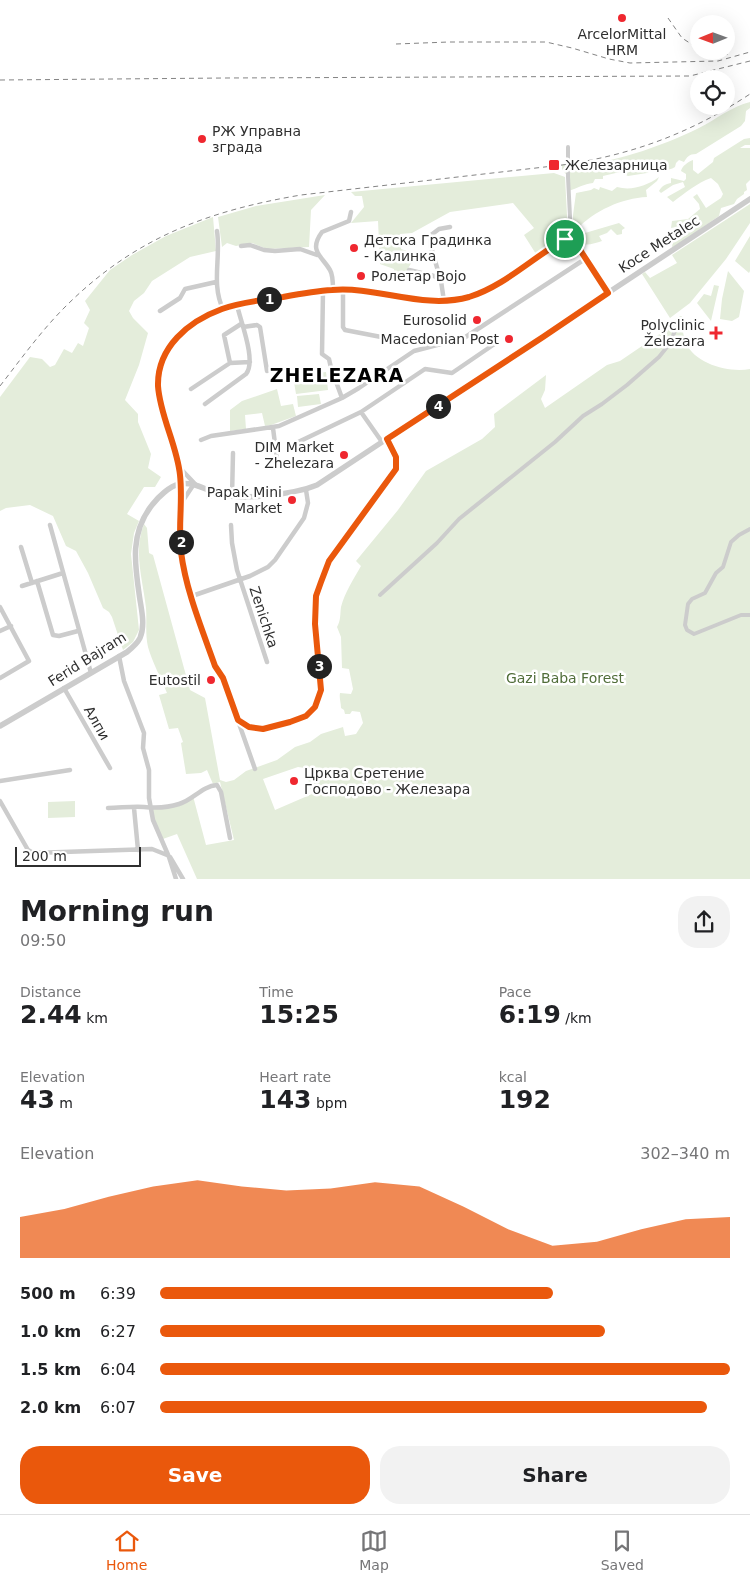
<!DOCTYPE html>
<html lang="en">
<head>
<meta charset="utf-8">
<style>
  :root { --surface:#fff; --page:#f2f2f2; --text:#202124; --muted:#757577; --line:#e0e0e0; --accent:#ea580c }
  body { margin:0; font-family:"DejaVu Sans",sans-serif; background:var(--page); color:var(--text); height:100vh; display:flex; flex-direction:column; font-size:19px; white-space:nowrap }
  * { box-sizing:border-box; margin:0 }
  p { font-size:16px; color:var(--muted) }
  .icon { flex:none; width:28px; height:28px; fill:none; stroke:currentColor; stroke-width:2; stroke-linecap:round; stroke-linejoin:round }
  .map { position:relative; height:879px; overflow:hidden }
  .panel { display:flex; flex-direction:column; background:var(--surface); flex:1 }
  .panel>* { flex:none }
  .needle { width:32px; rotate:269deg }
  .fabs { position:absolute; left:690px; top:15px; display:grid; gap:10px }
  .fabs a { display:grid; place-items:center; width:45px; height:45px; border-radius:50%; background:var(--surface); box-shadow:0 5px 20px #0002; font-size:25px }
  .scale { position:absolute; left:15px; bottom:12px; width:126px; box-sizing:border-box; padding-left:5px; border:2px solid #2f2f2f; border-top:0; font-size:14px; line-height:18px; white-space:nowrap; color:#2f2f2f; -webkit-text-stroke:4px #fff; paint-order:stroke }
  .pin { position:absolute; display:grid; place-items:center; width:42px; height:42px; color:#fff; margin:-21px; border:2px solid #fff; border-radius:50%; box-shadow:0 1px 5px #0007 }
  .km { position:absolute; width:25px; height:25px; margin:-12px; border-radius:50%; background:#222; color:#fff; font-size:14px; line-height:25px; text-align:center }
  .round { display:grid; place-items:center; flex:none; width:52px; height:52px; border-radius:20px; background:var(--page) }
  .summary { display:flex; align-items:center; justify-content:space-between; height:85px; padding:0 20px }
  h1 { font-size:28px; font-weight:700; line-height:38px }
  .metrics { display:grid; grid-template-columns:repeat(3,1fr); gap:8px; height:85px; padding:5px 20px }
  .metrics div { display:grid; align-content:center }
  .metrics b { font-size:25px; font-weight:700 }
  .metrics small { font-size:14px; font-weight:400 }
  .metrics p { font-size:14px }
  .chart { height:140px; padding:10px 20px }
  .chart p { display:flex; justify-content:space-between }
  .chart svg { width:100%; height:90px; margin-top:5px; fill:var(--accent); opacity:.7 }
  .action { display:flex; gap:10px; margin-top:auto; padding:10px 20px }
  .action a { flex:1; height:58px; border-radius:20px; background:var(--accent); color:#fff; font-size:20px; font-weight:700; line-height:58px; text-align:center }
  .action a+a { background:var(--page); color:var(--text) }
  ul { padding:0 20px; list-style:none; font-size:16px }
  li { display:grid; grid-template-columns:80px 60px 1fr; align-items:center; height:38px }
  li i { height:12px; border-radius:6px; background:var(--accent) }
  .menu { display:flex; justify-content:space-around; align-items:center; height:70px; border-top:1px solid var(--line); background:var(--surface); font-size:14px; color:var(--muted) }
  .menu a { display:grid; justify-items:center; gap:2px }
  .menu .current { color:var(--accent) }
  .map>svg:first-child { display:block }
</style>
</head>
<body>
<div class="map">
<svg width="750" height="879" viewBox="0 0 750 879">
  <rect width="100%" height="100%" fill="#fff"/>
  <path fill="#e4eddb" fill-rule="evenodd" d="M750,102V108L746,111L745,121L741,126L696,154C689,154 687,157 684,162L679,160L676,163L675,167C668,171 663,171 656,168L647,173L628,176L620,172L603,176V179H595L593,183C584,184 577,188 569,191L568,177L562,169V165L566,164L567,167C612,163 658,148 699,128C715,120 732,106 750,102Z
    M750,138V145H745L740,148H750V180L746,184L747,190L744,192V194L737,199L734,204L721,208L719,216L676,246L672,247L673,240L675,239L676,241L679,240L681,235L693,227L691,225L679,230L676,227L671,228L672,221L688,219L700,209L699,204L693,197L697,194L706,208L721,198L723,194L718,184L711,178C697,183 685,193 673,202L667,197L685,187L683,182L673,185L661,193L659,191C662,186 665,184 671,183V178L684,181L686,179V174L681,171C682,166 688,162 693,160V170L698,174L713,162L714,158L744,139Z
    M554,173L565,177L568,234L536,254L524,235L534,228L513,203L450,212L412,233L400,234L401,249L416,254L403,278L395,277L394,269L380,264L378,221L351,223L364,207L362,196H355L351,192Z
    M659,177L657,181L646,190L647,197C622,198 594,211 577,229H573V215L576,193L591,190L594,188L599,190L600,187L612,191L617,187C631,191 647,186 659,177Z
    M325,195L311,210L309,247L267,249L252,243L236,246L227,243L222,247L218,217L256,206Z
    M750,204V223L726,259L690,303L670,318L642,274L645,272L650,278L677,263L672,255Z
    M213,217L216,251L190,257L152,281L144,293L134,301L129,311L133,318L148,333L139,365L125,400L138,414V422L151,454L148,468L161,477L155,487H144L127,514L139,521L134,533L131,554L139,630L133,642L123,650L112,617L109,612L103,608L88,573L76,551L66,546L53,516L30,505L6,508L0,511V397L30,357L42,359L50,367L55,365L64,349L72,353L78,343L83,346L89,328L84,323L90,310L85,301L110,270L132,255L166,236Z
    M619,223L625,228L622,230V234L617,235L611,229L607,233L599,236L602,241C593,244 582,248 576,239L577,236H582L585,233Z
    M750,236V271L749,273L735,261Z
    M728,271L744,291L739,317L732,321L720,319L722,299Z
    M714,285L719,286L711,321L697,303L704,294L711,296Z
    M680,316H682C683,325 682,334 686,343C695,364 729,373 750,369V879H197L177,834L160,840L150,808L175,805L193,796L206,845L234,840L220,782L213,784L207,770L201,773L186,774L181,743L183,742L178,728L169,729L159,695L167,693C161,679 152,661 148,647C145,634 147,621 146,608C143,580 133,552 144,524L147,528L149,553L153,555L190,690L205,698L220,780L226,782L234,780L246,771L277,760L295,747L310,742L321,734L343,727L345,736L356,734L363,723L360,712L352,711L350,714H345L344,710L341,708C341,702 339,698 340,693L351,694L353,689L349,669L342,668L341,637L337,627C341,620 340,614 341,607C345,592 353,580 361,566L356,561L398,510L426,471L482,439L495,427L494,414L546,375L545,390L541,399L545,408L607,365L620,361L667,329L666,327ZM298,767L305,768L312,794L275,810L263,779Z
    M326,372L328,390L296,394L293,376Z
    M277,389L281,406L293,404L296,416L271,425L265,426L262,413L245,415L246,429L230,431V410L242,401Z
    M319,394L321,404L298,407L297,396Z
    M75,801V817L48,818V802Z"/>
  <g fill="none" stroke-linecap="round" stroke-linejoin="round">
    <path stroke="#ccc" stroke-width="4" d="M568,147V177L571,236
      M750,529L739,535L731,542L723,567L716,573L705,593L692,599L688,604L685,625L687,630L694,634L741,615H750
      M380,595L437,543L459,519L555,442L583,416L602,404L627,385L659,357L671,342L675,330L683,319"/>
    <path stroke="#ccc" stroke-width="4.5" d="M217,231C221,258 211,284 223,309
      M241,246L250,245L264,250L275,251L300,249L317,255
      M409,270L434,276L441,281L444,301
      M441,281L431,247V235L439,229L450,227
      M343,289V327L345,330L407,342
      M333,290C333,284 333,275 330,270C322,256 308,251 322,232L349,221L351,212
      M323,291L322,354L329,359L331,368L342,398
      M160,311L180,298L185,289L216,282
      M243,327L257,325L260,327L267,371
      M230,363L224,335L241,324
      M191,389L230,363L250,362
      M205,404L246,374C257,361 240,320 237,305
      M361,412L382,442
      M273,428L278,467
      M201,440L211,436L279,426L342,398L359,388L414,351L464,338L585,259
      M294,444L361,412L425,369L452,373L493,345
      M179,467L196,485
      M232,497L233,453
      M182,502L194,484
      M50,525L91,673
      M231,525L232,543L237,570L267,662
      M21,547L32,583
      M37,581L53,635L59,636L78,631
      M22,586L63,573
      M192,596L250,576L268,567L275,560L304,518L308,503L306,490
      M0,607L29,661L0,678
      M0,631L11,626
      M119,656L124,681L144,733L143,748L149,770V798L153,820L169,857L176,879
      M64,688L110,768
      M239,721L249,727L263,729L290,722L306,715L315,707L321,690L315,624L316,596L321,582L329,561L396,469V457L387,439
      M255,769L223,678L215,666C202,629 186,591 181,552C178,526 183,501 180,475C177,446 160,416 158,386C157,347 189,321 222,309C240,302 260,300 279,298C296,295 314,291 332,290C377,286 420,308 465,298C505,288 535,254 571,236L608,293
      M0,781L70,770
      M0,801L28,850L33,853L152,849L167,855
      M108,808C120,808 132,806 144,807C155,808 167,808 179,804C193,800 202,786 217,785L221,792L230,838
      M134,808L138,850
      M170,857L183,879"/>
    <path stroke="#ccc" stroke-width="5.5" d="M0,726L127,652C132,648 137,644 140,638C145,626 142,612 140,600C135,566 129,534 152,505C158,497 170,486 179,484C194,481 205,490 219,494C241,501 295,494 317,485L750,199"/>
    <path stroke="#848484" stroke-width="1" stroke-dasharray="5 4" stroke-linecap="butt" d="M668,18L682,38L699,49
      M396,44L449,42H546L572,48L609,59L630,63L718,61L750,52
      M706,51L720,56L728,54
      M0,80L226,78L690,76L750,61
      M0,386C21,359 41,331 65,307C134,238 207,211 301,195L562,165C632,155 691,133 750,94"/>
  </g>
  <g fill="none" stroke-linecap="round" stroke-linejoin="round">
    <g stroke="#fff" stroke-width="10">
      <path id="route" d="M571,236L608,293L543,337L387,439L396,457V469L329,561L321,582L316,596L315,624L321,690L315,707L306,716L290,722L263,729L249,727L238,720L223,678L215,666C202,629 186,591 181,552C178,526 183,501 180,475C177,445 160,416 158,386C157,347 189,321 222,309C241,302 263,300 283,297C299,294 315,291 332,290C378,286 423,310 469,297C507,285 536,254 571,236Z"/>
    </g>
    <use href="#route" stroke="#ea580c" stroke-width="6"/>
  </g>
  <g fill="#ef272f" stroke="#fff" stroke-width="2">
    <circle cx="622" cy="18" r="5"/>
    <circle cx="202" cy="139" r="5"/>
    <rect x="548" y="159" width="12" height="12" rx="2.5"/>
    <circle cx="354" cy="248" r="5"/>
    <circle cx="361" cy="276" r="5"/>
    <circle cx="477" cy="320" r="5"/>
    <path d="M713.5 325.5h5v5h5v5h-5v5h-5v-5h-5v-5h5z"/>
    <circle cx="509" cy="339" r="5"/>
    <circle cx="344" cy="455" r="5"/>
    <circle cx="292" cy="500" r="5"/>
    <circle cx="211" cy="680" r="5"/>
    <circle cx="294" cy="781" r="5"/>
  </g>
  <g text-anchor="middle" stroke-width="5" stroke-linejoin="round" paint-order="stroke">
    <g font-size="14" fill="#2f2f2f" stroke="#fff" text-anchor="end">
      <text x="622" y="39" text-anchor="middle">ArcelorMittal<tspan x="622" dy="16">HRM</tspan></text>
      <text x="212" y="136" text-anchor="start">РЖ Управна<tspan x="212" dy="16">зграда</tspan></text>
      <text x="565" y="170" text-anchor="start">Железарница</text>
      <text x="364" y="245" text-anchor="start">Детска Градинка<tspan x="364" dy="16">- Калинка</tspan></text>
      <text x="371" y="281" text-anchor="start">Ролетар Војо</text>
      <text x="467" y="325">Eurosolid</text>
      <text x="705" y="330">Polyclinic<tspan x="705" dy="16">Železara</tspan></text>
      <text x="499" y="344">Macedonian Post</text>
      <text x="334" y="452">DIM Market<tspan x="334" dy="16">- Zhelezara</tspan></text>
      <text x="282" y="497">Papak Mini<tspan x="282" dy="16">Market</tspan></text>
      <text x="201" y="685">Eutostil</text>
      <text x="304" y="778" text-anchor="start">Црква Сретение<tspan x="304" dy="16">Господово - Железара</tspan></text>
    </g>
    <g font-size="14" fill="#2f2f2f" stroke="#fff">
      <text transform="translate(659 244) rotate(-33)" y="5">Koce Metalec</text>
      <text transform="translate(264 617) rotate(72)" y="5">Zenichka</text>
      <text transform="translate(87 659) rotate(-32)" y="5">Ferid Bajram</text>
      <text transform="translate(97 723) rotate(60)" y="5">Алпи</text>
    </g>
    <g font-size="14" fill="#506d39" stroke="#fff">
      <text x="565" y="683">Gazi Baba Forest</text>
    </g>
    <g font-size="19" font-weight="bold" letter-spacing="1" fill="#000" stroke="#fff">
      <text x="337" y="382">ZHELEZARA</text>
    </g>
  </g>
</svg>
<div class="fabs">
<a><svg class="needle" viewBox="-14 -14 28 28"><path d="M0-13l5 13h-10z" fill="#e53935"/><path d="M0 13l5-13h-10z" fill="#757577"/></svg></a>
<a><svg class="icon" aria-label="locate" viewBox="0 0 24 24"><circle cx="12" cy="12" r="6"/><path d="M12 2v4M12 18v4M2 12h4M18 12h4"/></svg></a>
</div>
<div class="scale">200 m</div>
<div class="pin" style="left:565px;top:239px;background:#1e9e55"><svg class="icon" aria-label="arrive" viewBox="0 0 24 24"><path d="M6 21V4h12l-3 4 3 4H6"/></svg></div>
<b class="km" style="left:269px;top:299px">1</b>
<b class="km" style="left:181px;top:542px">2</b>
<b class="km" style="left:319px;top:666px">3</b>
<b class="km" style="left:438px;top:406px">4</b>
</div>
<section class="panel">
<div class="summary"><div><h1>Morning run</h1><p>09:50</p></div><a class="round"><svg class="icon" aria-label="share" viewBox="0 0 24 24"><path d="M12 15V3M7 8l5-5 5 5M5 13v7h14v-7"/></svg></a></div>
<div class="metrics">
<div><p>Distance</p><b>2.44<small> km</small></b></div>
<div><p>Time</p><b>15:25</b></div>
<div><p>Pace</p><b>6:19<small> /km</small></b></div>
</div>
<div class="metrics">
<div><p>Elevation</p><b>43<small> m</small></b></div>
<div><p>Heart rate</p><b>143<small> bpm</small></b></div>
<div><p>kcal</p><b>192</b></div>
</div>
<div class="chart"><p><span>Elevation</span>302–340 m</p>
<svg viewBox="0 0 160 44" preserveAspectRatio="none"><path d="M0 44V24L10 20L20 14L30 9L40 6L50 9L60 11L70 10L80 7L90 9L100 19L110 30L120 38L130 36L140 30L150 25L160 24V44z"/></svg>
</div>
<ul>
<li><b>500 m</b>6:39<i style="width:69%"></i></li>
<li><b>1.0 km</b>6:27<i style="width:78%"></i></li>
<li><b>1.5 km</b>6:04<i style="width:100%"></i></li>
<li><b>2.0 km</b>6:07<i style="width:96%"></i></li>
</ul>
<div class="action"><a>Save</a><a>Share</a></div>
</section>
<nav class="menu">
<a class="current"><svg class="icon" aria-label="home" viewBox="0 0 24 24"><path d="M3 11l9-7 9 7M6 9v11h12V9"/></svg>Home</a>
<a><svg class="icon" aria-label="map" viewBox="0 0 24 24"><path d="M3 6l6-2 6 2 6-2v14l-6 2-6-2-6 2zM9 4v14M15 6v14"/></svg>Map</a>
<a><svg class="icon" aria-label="saved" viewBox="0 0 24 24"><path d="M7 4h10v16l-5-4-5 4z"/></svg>Saved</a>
</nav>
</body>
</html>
